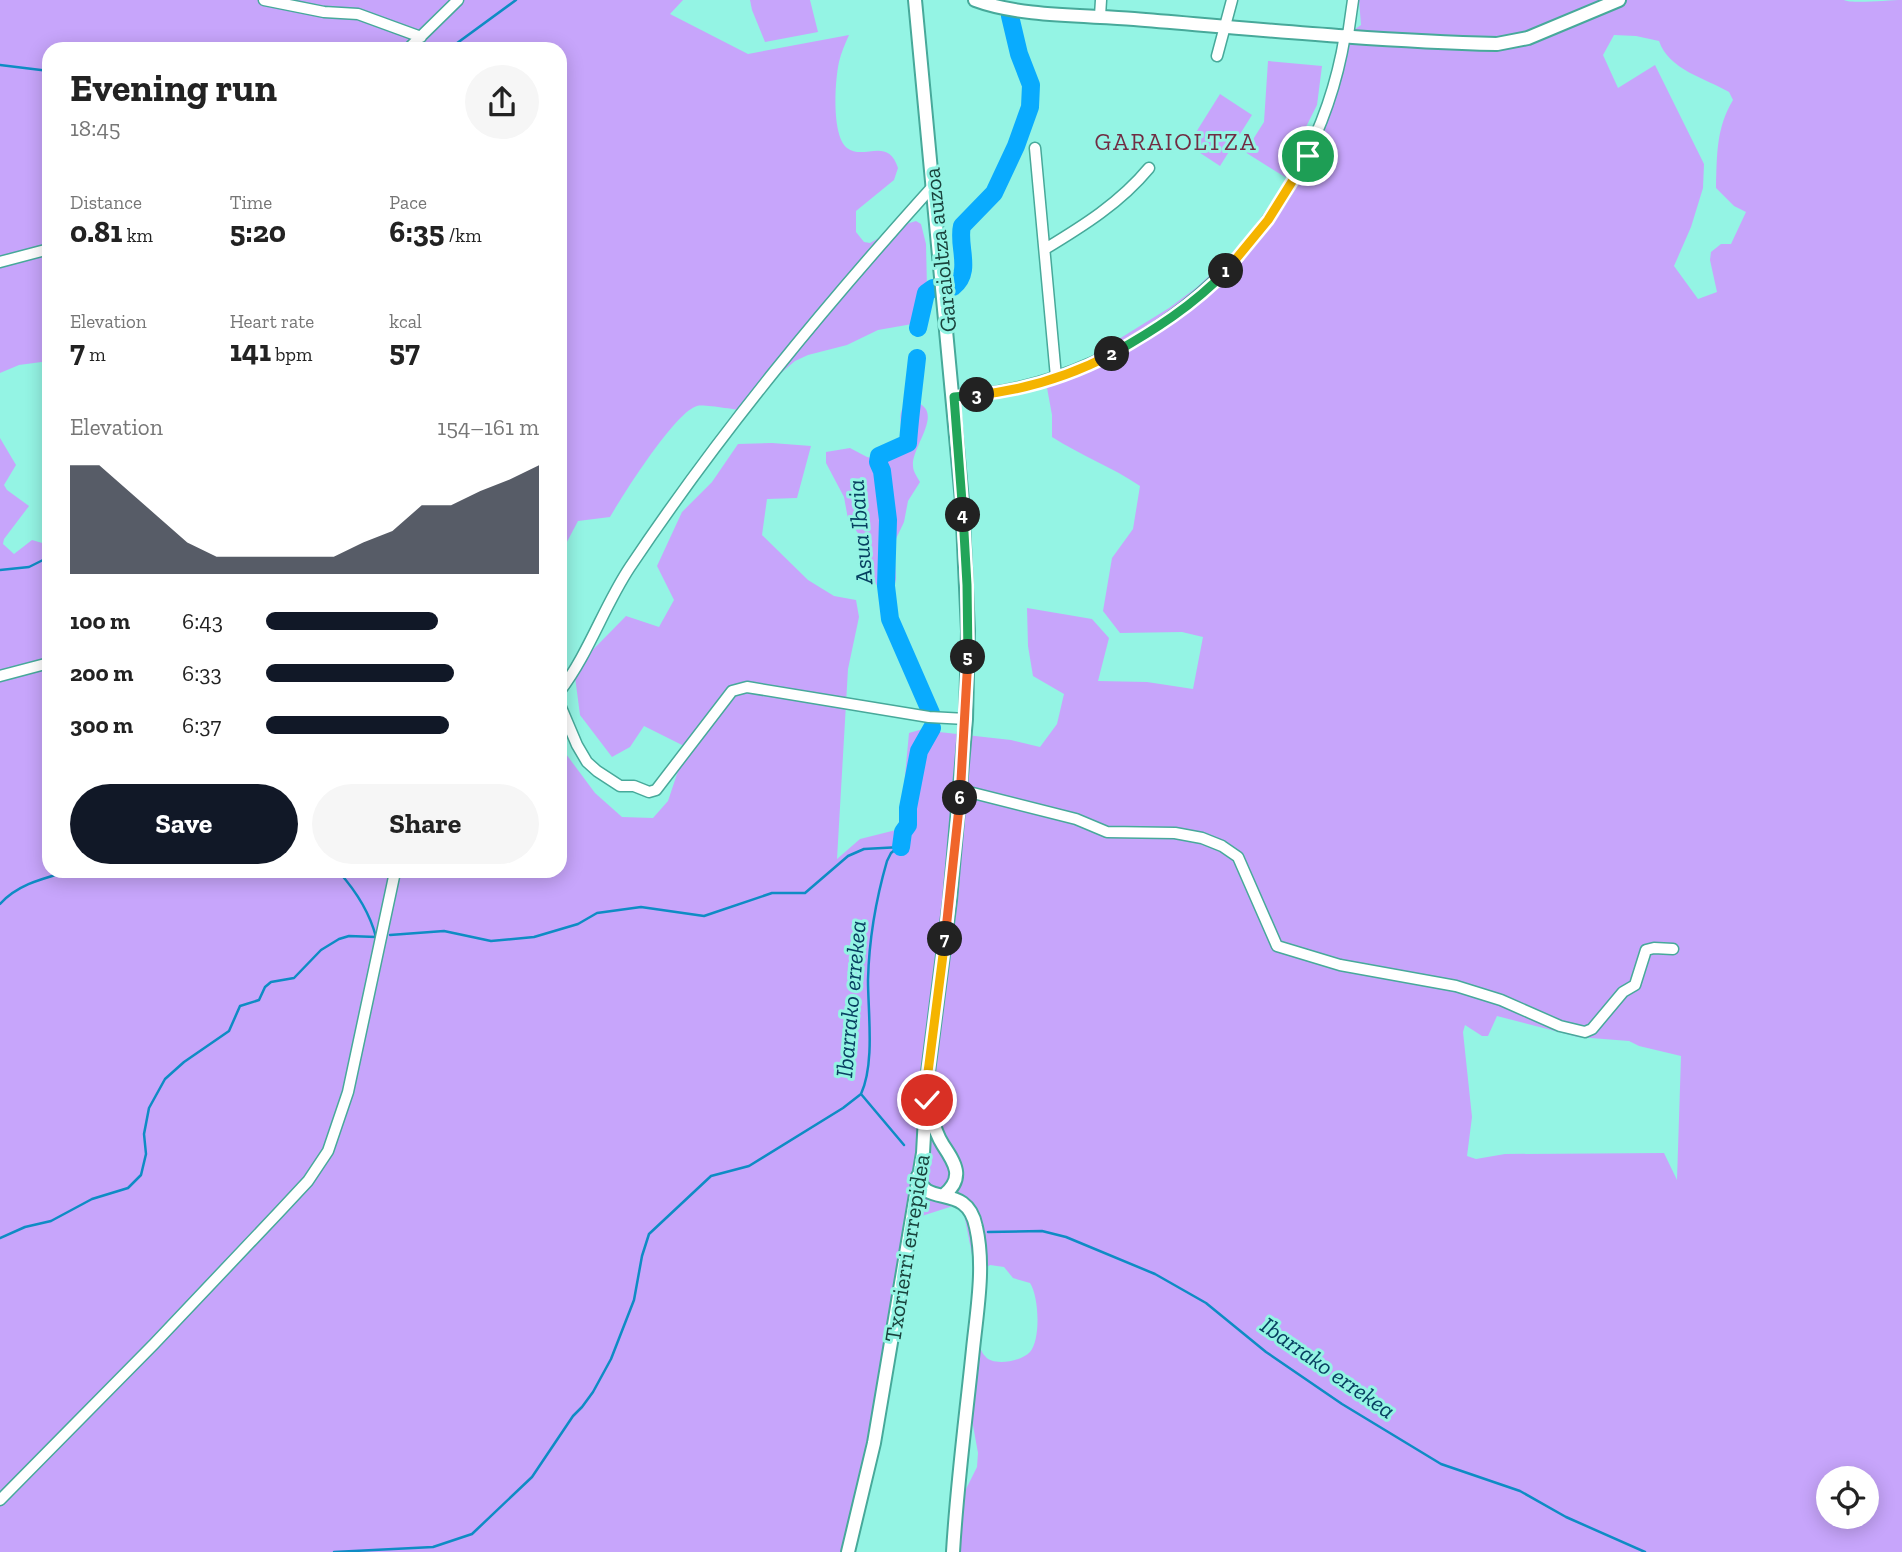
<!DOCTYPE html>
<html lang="en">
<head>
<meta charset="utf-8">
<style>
  :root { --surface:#fff; --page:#f6f6f6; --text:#222; --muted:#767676; --accent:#111827 }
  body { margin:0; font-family:"Zilla Slab",serif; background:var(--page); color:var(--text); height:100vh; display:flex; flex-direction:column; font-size:26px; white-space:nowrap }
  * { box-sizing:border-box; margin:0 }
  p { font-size:23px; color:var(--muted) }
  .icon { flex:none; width:38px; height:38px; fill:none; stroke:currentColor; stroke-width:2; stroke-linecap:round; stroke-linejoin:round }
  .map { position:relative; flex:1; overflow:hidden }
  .side { position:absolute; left:42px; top:42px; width:525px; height:836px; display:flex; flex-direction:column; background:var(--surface); border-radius:21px; box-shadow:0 4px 18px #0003 }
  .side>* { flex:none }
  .tools { position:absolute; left:1816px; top:1466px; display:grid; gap:14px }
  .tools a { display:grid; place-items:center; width:63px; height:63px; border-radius:50%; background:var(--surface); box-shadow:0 4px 18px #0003; font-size:35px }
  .pin { position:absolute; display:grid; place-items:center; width:60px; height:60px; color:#fff; margin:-30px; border:4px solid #fff; border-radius:50%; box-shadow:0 2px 7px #0007 }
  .km { position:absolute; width:35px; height:35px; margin:-18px; border-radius:50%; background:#222; color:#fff; font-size:19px; line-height:35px; text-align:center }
  .round { display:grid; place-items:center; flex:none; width:74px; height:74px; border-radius:37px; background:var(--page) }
  .headline { display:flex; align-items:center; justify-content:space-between; height:119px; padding:0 28px }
  h1 { font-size:38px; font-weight:700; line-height:52px }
  .metrics { display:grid; grid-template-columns:repeat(3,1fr); gap:10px; height:119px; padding:7px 28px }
  .metrics div { display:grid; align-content:center }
  .metrics b { font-size:30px; font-weight:700 }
  .metrics small { font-size:19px; font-weight:400 }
  .metrics p { font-size:19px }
  .chart { height:196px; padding:14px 28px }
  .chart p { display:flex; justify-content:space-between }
  .chart svg { width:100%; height:126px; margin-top:7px; fill:var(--accent); opacity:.7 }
  .action { display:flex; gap:14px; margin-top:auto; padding:14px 28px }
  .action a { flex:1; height:80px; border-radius:42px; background:var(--accent); color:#fff; font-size:28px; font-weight:700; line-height:80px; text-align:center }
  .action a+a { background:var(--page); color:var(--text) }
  ul { padding:0 28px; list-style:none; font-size:23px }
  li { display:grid; grid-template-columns:112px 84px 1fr; align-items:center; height:52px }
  li i { height:18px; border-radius:9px; background:var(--accent) }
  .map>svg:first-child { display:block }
</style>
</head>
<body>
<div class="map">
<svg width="1902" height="1552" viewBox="0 0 1902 1552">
  <rect width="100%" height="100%" fill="#94f4e4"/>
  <path fill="#c7a5fb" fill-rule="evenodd" d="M0,0H683L670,14L748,54L849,35C845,44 841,53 839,62C835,80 831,135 847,148C864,161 888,136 898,168L894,180L856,211V232L864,242L870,243L900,226L916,221L921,224L926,244L927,288L923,293L918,323L878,330L847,345L808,355L795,361L774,379L746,411C736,410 704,404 697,406C675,412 623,495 610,517L578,521L560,555V49H49V361L19,365L0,373Z
    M750,0H810L818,32L765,42L752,10Z
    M1359,0H1844C1852,4 1889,0 1902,0V1552H945L963,1495L977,1467L978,1453L966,1387L967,1344L978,1341C980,1346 981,1352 985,1356C993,1367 1022,1361 1030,1352C1041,1339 1039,1297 1030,1283L1013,1278L1004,1267L990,1265L976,1275L964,1214L958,1207L953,1206L903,1222L899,1271L883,1365L871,1420L863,1478L843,1552H0V438L16,465L4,485L7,490L29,506L4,539L3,544L14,554L32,540L49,545V872H560V753L566,754L595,793L622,817L653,818L668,801L686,747L644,726L630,747L612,757L580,715L574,669L626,616L659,627L674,600L657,566L682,512L712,482L738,444L772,443L811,446L797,498L767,499L762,535L808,580L834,596L856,600L859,617L848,669L837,859L860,839L900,829L909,733L930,727L939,732L1011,740L1040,747L1057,724L1064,694L1033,676L1028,646L1027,608L1092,619L1109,638L1098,681L1147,682L1193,689L1203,637L1182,632L1120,633L1103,611L1112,558L1133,529L1140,486C1112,467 1080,455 1052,437V415L1045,377L1085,360L1169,308L1197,287L1263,226L1304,168L1323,130L1334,103L1342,38L1361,25ZM1614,35L1636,36L1659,41C1669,70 1705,78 1729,92L1733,100C1716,128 1717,155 1716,188L1734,206L1746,212L1731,244H1721L1711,252L1710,260L1717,292L1698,299L1674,266L1691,227L1703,188L1704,164L1655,65L1618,88L1603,55ZM1497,1016L1578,1037L1629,1041L1639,1046L1681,1056L1677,1180L1664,1153L1505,1154L1476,1159L1467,1156L1472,1117L1463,1032L1465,1025L1482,1036H1488ZM1829,1479H1867V1517H1829Z
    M1268,61L1322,66L1317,105L1305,129L1307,141L1285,177L1245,152L1264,122Z
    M1220,94L1252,115L1220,166L1188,145Z
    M912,401C948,409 911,446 913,466C913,471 917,477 920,482L908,501L904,522L894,543L896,579L891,600L881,592L867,570L862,539L848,519L844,497L826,463V452L850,448L867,457L876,459L881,452L903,444C903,428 893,408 912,401Z"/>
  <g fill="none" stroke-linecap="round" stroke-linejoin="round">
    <path stroke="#0e8cc4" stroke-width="2.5" d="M449,49L516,0
      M0,65L49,71
      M0,570L29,567L49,557
      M896,849L891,853L887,861C876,899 869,940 868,980C868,1013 875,1063 861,1094L904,1145
      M235,872L268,876L275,872
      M339,872C355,890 370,914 376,937
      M0,904C17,885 41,879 66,872
      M390,935L444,931L491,941L534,937L578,924L597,913L641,907L704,916L772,893H805L848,856L864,849L901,847
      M988,1232L1042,1231L1066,1237L1155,1274L1206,1303L1266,1352L1342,1404L1441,1464L1520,1491L1566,1517L1645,1552
      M0,1238L25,1227L51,1221L92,1199L128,1188L141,1175L146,1154L144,1134L149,1108L165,1079L184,1062L229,1031L240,1006L259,1000L265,987L271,982L294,978L321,950L339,939L349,936L376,937
      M334,1552L433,1547L472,1534L532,1477L573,1416L582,1407L593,1392L611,1359L634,1300L642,1256L649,1234L711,1176L749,1166L843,1108L861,1094"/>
    <path stroke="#09abfe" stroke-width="18" d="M953,287C973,272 957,246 962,226L994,193L1016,146L1030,107L1031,85L1019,54L1010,16
      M918,328L926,293L933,288
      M917,358C914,386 910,415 908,443L879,456L878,462L882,471L888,520L886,586L890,619L931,713
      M901,847L903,832L908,825V808L919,751L932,728"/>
    <g stroke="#47a99a" stroke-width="13">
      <path id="minor" d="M264,0L324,12L358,14L421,37
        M1100,16L1101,0
        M1348,35L1353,0
        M408,49L458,0
        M1217,56L1232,0
        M1035,148L1056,377
        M1045,249C1083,226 1120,203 1149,168
        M0,262L49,249
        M954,397C1150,384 1314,227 1345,35
        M0,676L49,663
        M560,691C589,653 604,606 630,567C721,431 824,307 933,186
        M560,705L577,745L587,762L597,771L620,786H634L649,792L656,790L732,691L747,687L929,717L966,719
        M961,790L1076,819L1107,832L1175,833L1202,838L1222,846L1238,857L1277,946L1340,965L1456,986L1501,1000L1560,1026L1585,1032L1592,1029L1623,992L1635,985L1646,950L1654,948L1673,949
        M0,1500L154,1344L280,1211L308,1181L328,1151L348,1092L395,872"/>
    </g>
    <g stroke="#47a99a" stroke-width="16">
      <path id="tertiary" d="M975,0C1020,17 1085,15 1134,19C1254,29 1376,41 1497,44L1528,38L1619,0
        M930,1112C933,1123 937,1136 943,1145C955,1163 965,1178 944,1195
        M918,1176C924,1209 967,1181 976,1227C985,1266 977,1310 973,1349C966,1417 957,1484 953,1552
        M848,1552L874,1443L923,1153L927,1080L950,900L966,719L968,631L962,501L915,0"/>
    </g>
    <use href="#minor" stroke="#fff" stroke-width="10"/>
    <use href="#tertiary" stroke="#fff" stroke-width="12"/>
  </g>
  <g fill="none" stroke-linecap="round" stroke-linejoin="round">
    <g stroke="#fff" stroke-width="14">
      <path id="split-1" d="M1226,271L1268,220L1308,156"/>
    </g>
    <g stroke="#fff" stroke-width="14">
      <path id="split-2" d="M1112,354C1153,331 1194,305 1226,271"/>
    </g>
    <g stroke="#fff" stroke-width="14">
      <path id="split-3" d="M977,395C1024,390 1070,376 1112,354"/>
    </g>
    <g stroke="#fff" stroke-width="14">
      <path id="split-4" d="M963,515L954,397L977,395"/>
    </g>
    <g stroke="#fff" stroke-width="14">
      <path id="split-5" d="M963,515L967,585L968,657"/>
    </g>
    <g stroke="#fff" stroke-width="14">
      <path id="split-6" d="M960,798L968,657"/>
    </g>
    <g stroke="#fff" stroke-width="14">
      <path id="split-7" d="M945,939L960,798"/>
    </g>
    <g stroke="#fff" stroke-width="14">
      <path id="split-8" d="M927,1100V1080L945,939"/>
    </g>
    <use href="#split-1" stroke="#f5b400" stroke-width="9"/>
    <use href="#split-2" stroke="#22a559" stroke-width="9"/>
    <use href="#split-3" stroke="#f5b400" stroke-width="9"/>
    <use href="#split-4" stroke="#22a559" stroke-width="9"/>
    <use href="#split-5" stroke="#22a559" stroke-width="9"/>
    <use href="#split-6" stroke="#f0652b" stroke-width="9"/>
    <use href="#split-7" stroke="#f0652b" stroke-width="9"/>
    <use href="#split-8" stroke="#f5b400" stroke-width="9"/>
  </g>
  <g text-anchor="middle" stroke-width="6" stroke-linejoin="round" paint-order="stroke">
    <g font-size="23" fill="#19423c" stroke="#94f4e4">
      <text transform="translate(940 250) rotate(-96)" y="8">Garaioltza auzoa</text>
      <text transform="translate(907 1248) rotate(-81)" y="8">Txorierri errepidea</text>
    </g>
    <g font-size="24" letter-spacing="2" fill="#712c43" stroke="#94f4e4">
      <text x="1176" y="150">GARAIOLTZA</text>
    </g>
    <g font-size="24" font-style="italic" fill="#073f60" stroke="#94f4e4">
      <text transform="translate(860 532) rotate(-95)" y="8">Asua Ibaia</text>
      <text transform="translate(851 999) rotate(-85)" y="8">Ibarrako errekea</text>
      <text transform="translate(1328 1368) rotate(35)" y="8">Ibarrako errekea</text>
    </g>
  </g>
</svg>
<div class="tools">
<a><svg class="icon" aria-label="locate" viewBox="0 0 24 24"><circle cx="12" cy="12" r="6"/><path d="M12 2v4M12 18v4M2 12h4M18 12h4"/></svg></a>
</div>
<div class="pin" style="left:1308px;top:156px;background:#1e9e55"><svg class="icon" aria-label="arrive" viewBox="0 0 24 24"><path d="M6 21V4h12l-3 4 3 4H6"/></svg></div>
<div class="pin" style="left:927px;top:1100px;background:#d93025"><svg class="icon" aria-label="check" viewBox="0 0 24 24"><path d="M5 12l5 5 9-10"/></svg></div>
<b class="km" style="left:1226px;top:271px">1</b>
<b class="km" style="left:1112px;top:354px">2</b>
<b class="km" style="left:977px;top:395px">3</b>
<b class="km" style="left:963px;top:515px">4</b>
<b class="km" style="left:968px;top:657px">5</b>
<b class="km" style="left:960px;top:798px">6</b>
<b class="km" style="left:945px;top:939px">7</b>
<section class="side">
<div class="headline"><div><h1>Evening run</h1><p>18:45</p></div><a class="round"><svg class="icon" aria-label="share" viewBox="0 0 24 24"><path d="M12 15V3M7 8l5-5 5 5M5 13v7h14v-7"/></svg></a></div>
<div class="metrics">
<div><p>Distance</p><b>0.81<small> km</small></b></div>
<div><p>Time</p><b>5:20</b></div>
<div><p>Pace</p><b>6:35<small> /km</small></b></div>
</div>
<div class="metrics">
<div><p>Elevation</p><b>7<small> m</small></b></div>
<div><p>Heart rate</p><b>141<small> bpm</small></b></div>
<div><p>kcal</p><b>57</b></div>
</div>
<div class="chart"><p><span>Elevation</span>154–161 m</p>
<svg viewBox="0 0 160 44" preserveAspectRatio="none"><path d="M0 44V6L10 6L20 15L30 24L40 33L50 38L60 38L70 38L80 38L90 38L100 33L110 29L120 20L130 20L140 15L150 11L160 6V44z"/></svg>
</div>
<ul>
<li><b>100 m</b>6:43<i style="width:63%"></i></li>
<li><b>200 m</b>6:33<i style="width:69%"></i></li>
<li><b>300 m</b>6:37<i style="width:67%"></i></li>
</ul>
<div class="action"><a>Save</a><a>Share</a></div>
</section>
</div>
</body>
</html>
